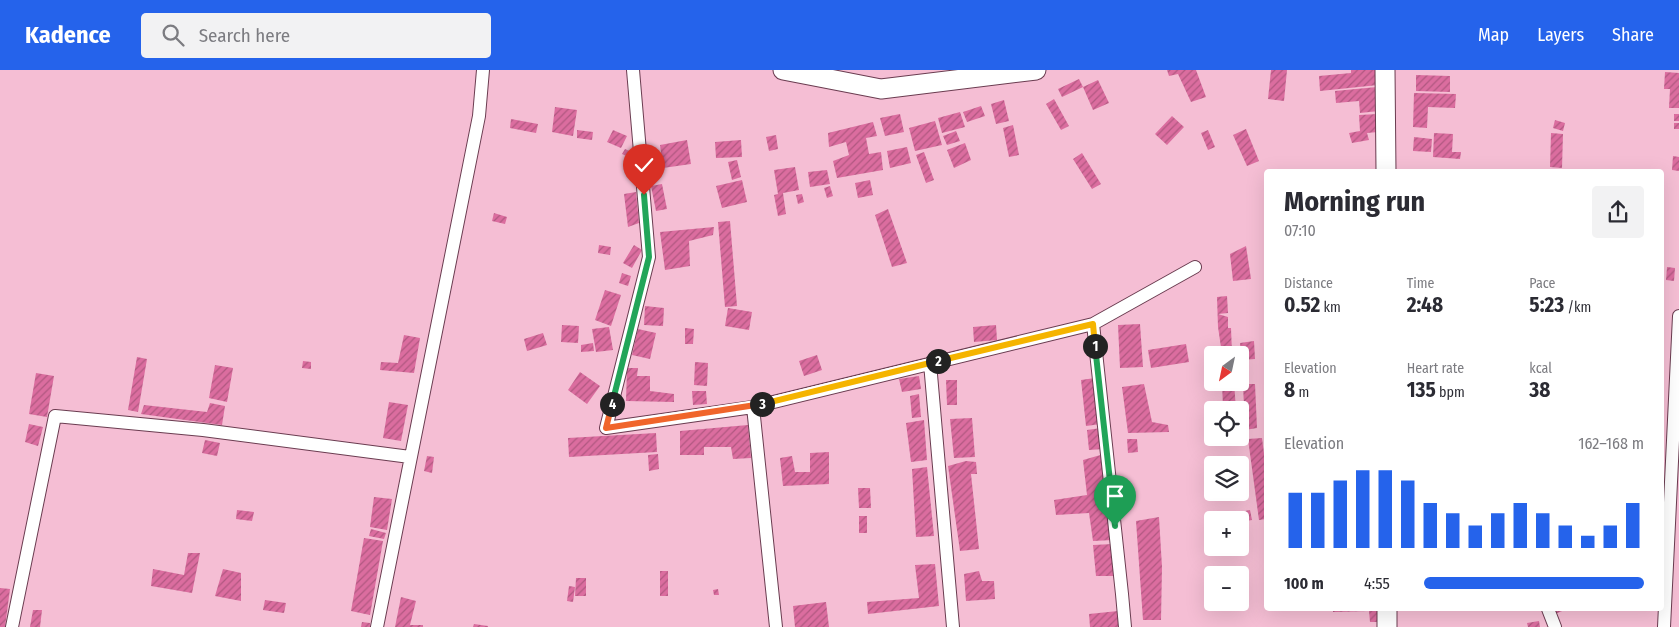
<!DOCTYPE html>
<html lang="en">
<head>
<meta charset="utf-8">
<style>
  :root { --surface:#fff; --page:#f2f2f3; --text:#2b2b33; --muted:#7c7c81; --accent:#2563eb }
  body { margin:0; font-family:"Fira Sans Condensed",sans-serif; background:var(--page); color:var(--text); height:100vh; display:flex; flex-direction:column; font-size:19px; white-space:nowrap }
  * { box-sizing:border-box; margin:0 }
  p { font-size:16px; color:var(--muted) }
  .icon { flex:none; width:28px; height:28px; fill:none; stroke:currentColor; stroke-width:2; stroke-linecap:round; stroke-linejoin:round }
  .map { position:relative; flex:1; overflow:hidden }
  .side { position:absolute; left:1264px; top:99px; width:400px; height:442px; display:flex; flex-direction:column; background:var(--surface); border-radius:5px; box-shadow:0 5px 20px #0002 }
  .side>* { flex:none }
  .needle { width:32px; rotate:213deg }
  .controls { position:absolute; left:1204px; top:276px; display:grid; gap:10px }
  .controls a { display:grid; place-items:center; width:45px; height:45px; border-radius:5px; background:var(--surface); box-shadow:0 5px 20px #0002; font-size:25px }
  .pin { position:absolute; display:grid; place-items:center; width:42px; height:42px; color:#fff; margin:-51px -21px; border-radius:50% 50% 50% 0; rotate:-45deg; box-shadow:0 0 5px #0007 }
  .pin .icon { rotate:45deg }
  .km { position:absolute; width:25px; height:25px; margin:-12px; border-radius:50%; background:#222; color:#fff; font-size:14px; line-height:25px; text-align:center }
  .round { display:grid; place-items:center; flex:none; width:52px; height:52px; border-radius:5px; background:var(--page) }
  .summary { display:flex; align-items:center; justify-content:space-between; height:85px; padding:0 20px }
  h1 { font-size:28px; font-weight:700; line-height:38px }
  .metrics { display:grid; grid-template-columns:repeat(3,1fr); gap:8px; height:85px; padding:5px 20px }
  .metrics div { display:grid; align-content:center }
  .metrics b { font-size:21px; font-weight:700 }
  .metrics small { font-size:14px; font-weight:400 }
  .metrics p { font-size:14px }
  .chart { height:140px; padding:10px 20px }
  .chart p { display:flex; justify-content:space-between }
  .chart svg { width:100%; height:90px; margin-top:5px; stroke:var(--accent); stroke-width:6 }
  ul { padding:0 20px; list-style:none; font-size:16px }
  li { display:grid; grid-template-columns:80px 60px 1fr; align-items:center; height:38px }
  li i { height:12px; border-radius:6px; background:var(--accent) }
  header { display:flex; align-items:center; gap:30px; box-sizing:border-box; height:70px; padding:0 25px; background:var(--accent); color:#fff }
  header strong { font-size:24px }
  nav { display:flex; gap:28px; margin-inline-start:auto; font-size:18px }
  .search { width:350px; height:45px; background:var(--page); display:flex; align-items:center; gap:12px; box-sizing:border-box; padding:0 18px; border-radius:5px; color:var(--muted); font-size:19px }
  .map>svg:first-child { display:block }
</style>
</head>
<body>
<header>
<strong>Kadence</strong>
<div class="search"><svg class="icon" aria-label="search" viewBox="0 0 24 24"><circle cx="10" cy="10" r="6"/><path d="M15 15l6 6"/></svg>Search here</div>
<nav><a>Map</a><a>Layers</a><a>Share</a></nav>
</header>
<div class="map">
<svg width="1679" height="557" viewBox="0 0 1679 557">
  <defs>
    <pattern id="building-hatch" width="6" height="6" patternUnits="userSpaceOnUse" patternTransform="scale(1.25)"><rect width="6" height="6" fill="#db6d9f"/><path d="M-1 1l2-2M0 6l6-6M5 7l2-2" fill="none" stroke="#b15881"/></pattern>
  </defs>
  <rect width="100%" height="100%" fill="#f5bed4"/>
  <path fill="url(#building-hatch)" d="M1167,0H1196L1206,27L1191,32L1178,4L1169,6Z
    M1271,0H1287L1284,31L1268,29Z
    M1351,0H1376L1378,15L1320,21L1319,6L1351,3Z
    M1665,2L1679,3V38H1669L1670,19H1664Z
    M1416,5L1450,6V22L1416,21Z
    M1079,9L1083,17L1062,27L1058,19Z
    M1098,10L1109,33L1093,40L1083,17Z
    M1377,17L1379,41L1360,43L1359,31L1336,33L1335,21Z
    M1414,23L1456,24L1455,38L1428,37L1427,58L1413,57Z
    M1054,29L1069,56L1061,60L1046,34Z
    M1004,30L1009,51L996,54L991,34Z
    M981,36L985,46L967,52L963,42Z
    M555,37L577,40L573,66L552,62Z
    M960,42L965,57L942,63L938,48Z
    M900,44L904,62L885,66L880,48Z
    M1378,44V62L1367,63L1369,70L1352,73L1349,63L1360,61L1359,45Z
    M1674,44H1679V51H1674Z
    M1172,46L1184,57L1167,75L1155,64Z
    M511,49L538,54L536,63L510,58Z
    M1555,50L1565,53L1563,61L1553,58Z
    M935,51L942,75L915,81L909,58Z
    M873,52L877,66L866,68L869,84L881,82L883,100L837,108L833,91L849,85L846,72L829,77L828,63Z
    M1674,53H1679V59H1674Z
    M1013,55L1019,85L1009,87L1003,58Z
    M1246,59L1259,91L1247,96L1233,65Z
    M577,60L593,62L592,70L577,68Z
    M613,60L627,66L621,78L607,72Z
    M1208,60L1215,77L1208,80L1201,63Z
    M956,61L960,71L947,75L943,66Z
    M1434,63L1453,64L1452,82H1461L1460,89L1433,87Z
    M1551,63L1563,64L1562,98L1550,97Z
    M776,65L778,79L769,81L766,67Z
    M1414,67L1432,69L1431,82L1413,81Z
    M687,70L691,94L663,98L660,75Z
    M741,70L742,87L716,88L715,72Z
    M965,73L971,90L954,98L947,80Z
    M907,77L911,93L890,98L887,81Z
    M625,79L636,84L633,89L622,84Z
    M924,82L934,110L926,113L916,85Z
    M1082,83L1101,114L1092,119L1073,89Z
    M1673,86L1679,87V101L1672,100Z
    M737,90L741,107L732,110L728,92Z
    M795,97L799,120L783,123L786,144L778,146L774,125L778,124L774,100Z
    M827,100L830,114L810,117L808,102Z
    M742,110L747,132L722,138L716,116Z
    M870,110L873,125L858,128L855,113Z
    M662,114L667,139L656,141L651,116Z
    M830,116L833,126L827,128L824,118Z
    M636,122L639,153L628,157L624,124Z
    M802,124L804,132L798,134L796,125Z
    M888,139L907,193L892,197L875,145Z
    M494,143L507,147L505,154L492,151Z
    M730,151L737,236L725,237L718,152Z
    M714,157L713,165L689,171L690,196L665,200L660,162Z
    M599,175L611,177L610,185L598,183Z
    M634,175L642,180L632,198L623,193Z
    M1246,176L1251,209L1233,211L1230,184Z
    M1667,197L1675,198L1674,211L1666,210Z
    M622,203L631,206L628,216L619,213Z
    M605,220L621,225L611,256L595,250Z
    M1227,226L1228,243L1218,244L1228,247V258H1231L1232,283L1222,284L1218,257L1217,227Z
    M645,236L664,238L663,256L644,255Z
    M728,238L752,242L749,260L725,256Z
    M1140,254L1143,297L1120,298L1118,255Z
    M562,255L579,256L578,273L561,272Z
    M996,255L997,270L974,272L973,257Z
    M609,257L613,280L596,282L592,259Z
    M685,258L694,259L693,274H685Z
    M638,259L656,263L650,289L632,285Z
    M543,263L547,275L527,281L524,269Z
    M404,265L420,268L414,303L380,300L381,292L398,293Z
    M1254,271L1255,289L1242,290L1240,273Z
    M593,273L594,281L581,282V275Z
    M1186,274L1189,292L1151,298L1148,280Z
    M817,285L822,300L804,306L799,291Z
    M137,287L147,289L138,342L128,340Z
    M303,291L311,292V299L302,298Z
    M695,292L708,293L707,316L694,315Z
    M215,295L233,298L227,332L209,328Z
    M627,298H638L637,306H650V321L674,324V332L626,331Z
    M580,302L600,316L587,334L568,320Z
    M36,303L54,306L47,347L29,344Z
    M919,306L921,319L902,322L899,309Z
    M1095,308L1101,354L1086,356L1081,310Z
    M946,310H957V335H947Z
    M1234,312L1236,340H1226L1225,338L1234,336L1223,337L1222,313Z
    M1144,314L1152,352L1168,355L1169,362L1128,363L1122,317Z
    M1243,314H1255L1257,358L1245,360Z
    M692,321H706L707,334L693,335Z
    M919,324L921,347L912,348L910,326Z
    M389,332L408,335L401,371L383,368Z
    M210,333L225,336L222,355L141,344L144,335L207,342Z
    M972,348L975,387L954,388L950,349Z
    M924,350L927,390L911,392L906,353Z
    M29,354L43,357L38,376L25,372Z
    M748,355L751,388L733,389L731,377H704V385H680V361Z
    M1101,358L1103,379L1089,380L1087,360Z
    M656,363L657,382L569,387L568,368Z
    M1262,368L1266,399V449L1259,450L1248,369Z
    M1127,369H1137L1138,382L1128,383Z
    M205,370L220,373L217,386L202,383Z
    M829,382V414L783,416L780,388L792,386L795,402H810V383Z
    M658,384L659,399L649,401L648,385Z
    M1104,384L1113,470L1093,471L1089,443L1056,445L1054,430L1087,425L1083,390Z
    M427,386L434,387L432,403L424,401Z
    M966,391L976,392L977,404H971L979,479L960,481L948,396Z
    M927,397L934,466L916,467L912,399Z
    M858,418H870L871,438H859Z
    M374,427L392,429L387,460L370,457Z
    M237,440L254,442L252,451L236,449Z
    M1250,440L1252,450L1240,452V450H1236L1235,443Z
    M859,446H867V463H859Z
    M1159,447L1162,497L1161,550H1143L1136,451Z
    M371,459L386,463L384,469L369,466Z
    M364,468L383,471L370,545L351,541Z
    M1113,474L1115,506H1096L1093,475Z
    M188,483H200L192,523L151,516L153,499L184,505Z
    M935,494L939,536L868,544L867,532L919,528L915,495Z
    M223,499L241,503V531L215,526Z
    M660,501H668V526H660Z
    M979,501L982,511H994L995,529L966,531L964,504Z
    M576,508H586V526H575Z
    M569,516L575,517L573,532L567,531Z
    M0,518L10,519L5,557H0Z
    M718,519L719,525H714L713,520Z
    M401,527L416,531L410,555H423V557H395Z
    M265,530L286,533L284,543L263,540Z
    M826,532L829,557H795L793,536Z
    M1333,539H1381L1382,552H1370L1369,541L1333,542Z
    M1553,539H1567L1555,544Z
    M33,540H42L40,557H30Z
    M1118,541L1119,557H1090L1089,544Z
    M1539,551L1540,557H1528L1527,553Z
    M362,552L370,553V557H361Z
    M474,554L488,556V557H473Z"/>
  <g fill="none" stroke-linecap="round" stroke-linejoin="round">
    <g stroke="#6a3c50" stroke-width="14">
      <path id="street" d="M633,0L649,187L606,358L753,337L1093,254L1195,197
        M1093,254L1122,524L1125,557
        M930,293L953,557
        M753,337L776,557
        M1548,539L1555,557
        M12,557L55,346L203,360L410,387
        M377,557L479,46L483,0
        M1664,557L1679,246"/>
    </g>
    <g stroke="#6a3c50" stroke-width="21">
      <path id="secondary" d="M783,0L881,19L1036,0
        M1385,0L1386,101
        M1387,539V557"/>
    </g>
    <use href="#street" stroke="#fff" stroke-width="12"/>
    <use href="#secondary" stroke="#fff" stroke-width="19"/>
  </g>
  <g fill="none" stroke-linecap="round" stroke-linejoin="round">
    <g stroke="#fff" stroke-width="10">
      <path id="split-1" d="M1095,276L1115,456"/>
    </g>
    <g stroke="#fff" stroke-width="10">
      <path id="split-2" d="M938,291L1093,254L1095,276"/>
    </g>
    <g stroke="#fff" stroke-width="10">
      <path id="split-3" d="M762,334L938,291"/>
    </g>
    <g stroke="#fff" stroke-width="10">
      <path id="split-4" d="M612,334L606,358L762,334"/>
    </g>
    <g stroke="#fff" stroke-width="10">
      <path id="split-5" d="M612,334L649,187L644,125"/>
    </g>
    <use href="#split-1" stroke="#22a559" stroke-width="6"/>
    <use href="#split-2" stroke="#f5b400" stroke-width="6"/>
    <use href="#split-3" stroke="#f5b400" stroke-width="6"/>
    <use href="#split-4" stroke="#f0652b" stroke-width="6"/>
    <use href="#split-5" stroke="#22a559" stroke-width="6"/>
  </g>
</svg>
<div class="controls">
<a><svg class="needle" viewBox="-14 -14 28 28"><path d="M0-13l5 13h-10z" fill="#e53935"/><path d="M0 13l5-13h-10z" fill="#7c7c81"/></svg></a>
<a><svg class="icon" aria-label="locate" viewBox="0 0 24 24"><circle cx="12" cy="12" r="6"/><path d="M12 2v4M12 18v4M2 12h4M18 12h4"/></svg></a>
<a><svg class="icon" aria-label="layers" viewBox="0 0 24 24"><path d="M12 4l9 5-9 5-9-5zM3 14l9 5 9-5"/></svg></a>
<a>+</a>
<a>−</a>
</div>
<div class="pin" style="left:1115px;top:456px;background:#1e9e55"><svg class="icon" aria-label="arrive" viewBox="0 0 24 24"><path d="M6 21V4h12l-3 4 3 4H6"/></svg></div>
<div class="pin" style="left:644px;top:125px;background:#d93025"><svg class="icon" aria-label="check" viewBox="0 0 24 24"><path d="M5 12l5 5 9-10"/></svg></div>
<b class="km" style="left:1095px;top:276px">1</b>
<b class="km" style="left:938px;top:291px">2</b>
<b class="km" style="left:762px;top:334px">3</b>
<b class="km" style="left:612px;top:334px">4</b>
<section class="side">
<div class="summary"><div><h1>Morning run</h1><p>07:10</p></div><a class="round"><svg class="icon" aria-label="share" viewBox="0 0 24 24"><path d="M12 15V3M7 8l5-5 5 5M5 13v7h14v-7"/></svg></a></div>
<div class="metrics">
<div><p>Distance</p><b>0.52<small> km</small></b></div>
<div><p>Time</p><b>2:48</b></div>
<div><p>Pace</p><b>5:23<small> /km</small></b></div>
</div>
<div class="metrics">
<div><p>Elevation</p><b>8<small> m</small></b></div>
<div><p>Heart rate</p><b>135<small> bpm</small></b></div>
<div><p>kcal</p><b>38</b></div>
</div>
<div class="chart"><p><span>Elevation</span>162–168 m</p>
<svg viewBox="0 0 160 44" preserveAspectRatio="none"><path d="M5 44V17M15 44V17M25 44V11M35 44V6M45 44V6M55 44V11M65 44V22M75 44V27M85 44V33M95 44V27M105 44V22M115 44V27M125 44V33M135 44V38M145 44V33M155 44V22"/></svg>
</div>
<ul>
<li><b>100 m</b>4:55<i style="width:100%"></i></li>
</ul>
</section>
</div>
</body>
</html>
